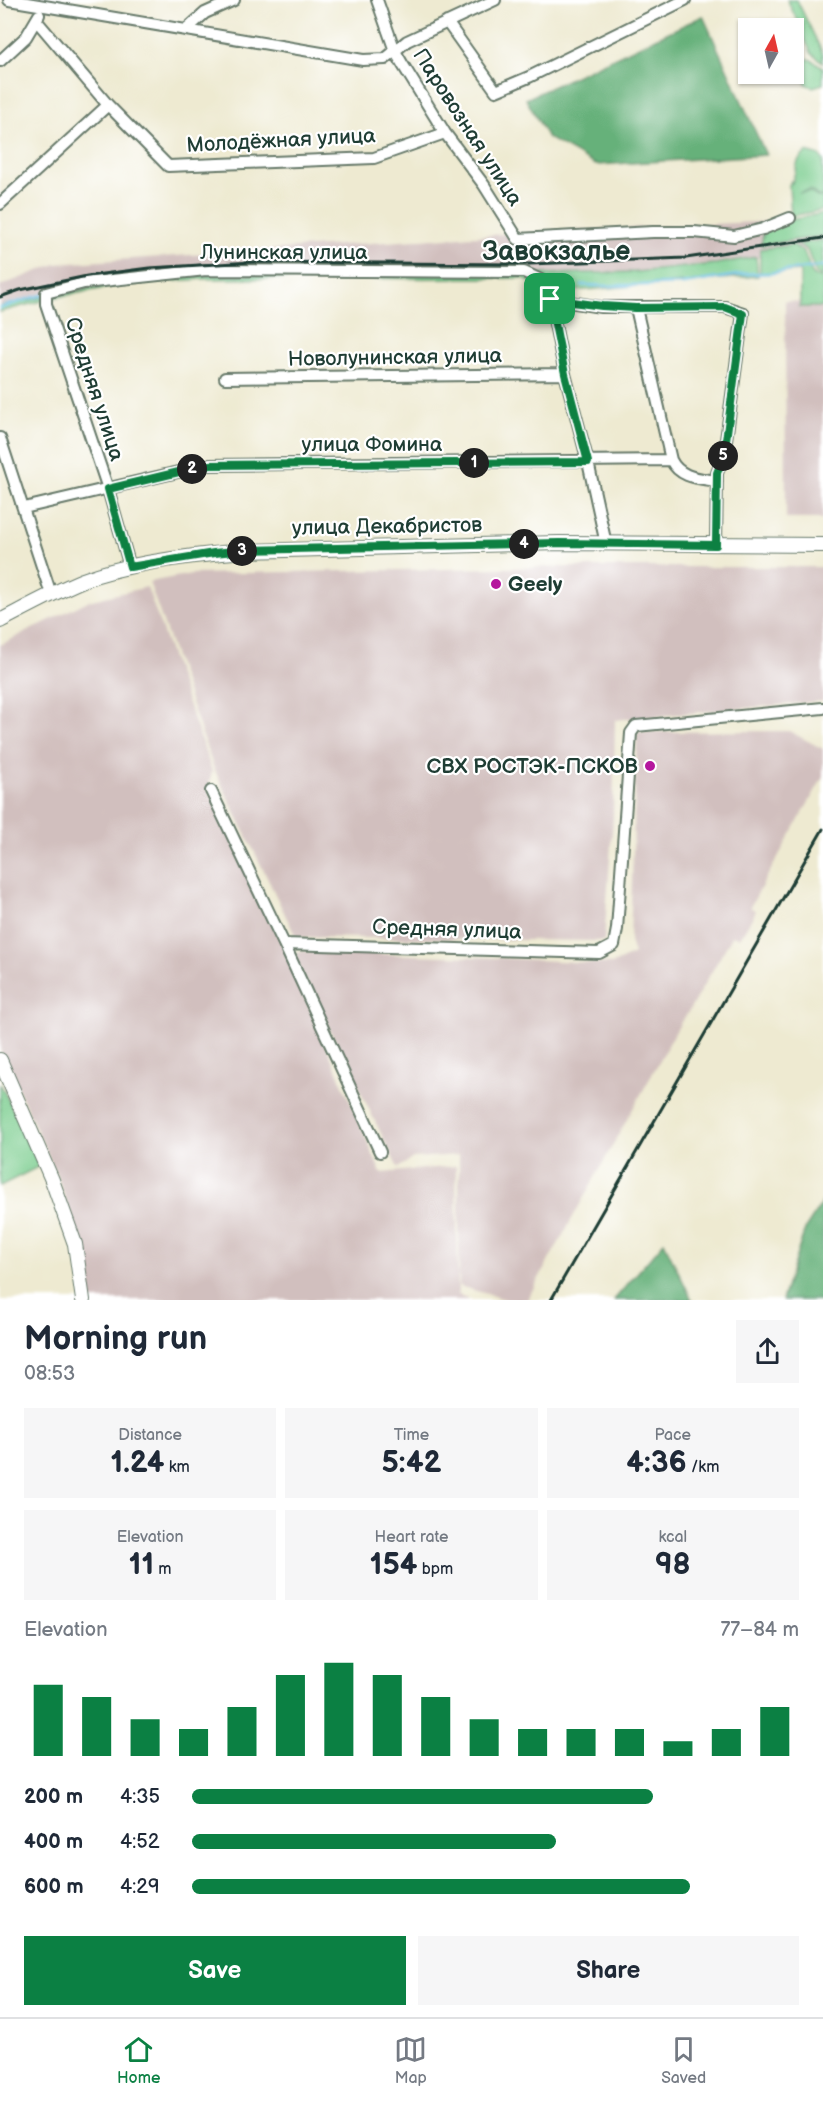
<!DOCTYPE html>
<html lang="en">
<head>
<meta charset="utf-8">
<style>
  :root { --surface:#fff; --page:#f6f6f7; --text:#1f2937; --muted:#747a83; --line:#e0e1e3; --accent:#0b8043 }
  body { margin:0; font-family:"Balsamiq Sans",sans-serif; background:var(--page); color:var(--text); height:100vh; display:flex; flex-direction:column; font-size:22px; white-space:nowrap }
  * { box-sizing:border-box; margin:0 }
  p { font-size:20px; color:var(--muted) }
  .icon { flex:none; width:33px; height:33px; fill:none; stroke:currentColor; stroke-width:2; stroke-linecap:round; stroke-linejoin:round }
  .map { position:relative; height:1300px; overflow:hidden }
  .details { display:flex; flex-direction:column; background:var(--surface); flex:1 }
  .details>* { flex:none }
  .needle { width:39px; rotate:8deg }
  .fabs { position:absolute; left:738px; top:18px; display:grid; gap:12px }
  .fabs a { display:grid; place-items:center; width:66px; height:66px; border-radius:0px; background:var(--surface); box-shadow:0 2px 4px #0004; font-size:30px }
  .pin { position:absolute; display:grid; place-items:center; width:51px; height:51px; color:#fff; margin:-26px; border-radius:12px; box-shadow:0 3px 9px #0006 }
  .km { position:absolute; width:30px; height:30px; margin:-15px; border-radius:50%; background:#222; color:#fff; font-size:16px; line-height:30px; text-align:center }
  .round { display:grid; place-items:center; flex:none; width:63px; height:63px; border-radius:0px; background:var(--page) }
  .head { display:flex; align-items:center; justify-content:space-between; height:102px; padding:0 24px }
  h1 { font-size:33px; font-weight:700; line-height:45px }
  .metrics { display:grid; grid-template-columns:repeat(3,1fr); gap:9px; height:102px; padding:6px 24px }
  .metrics div { display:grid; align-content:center; border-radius:0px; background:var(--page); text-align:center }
  .metrics b { font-size:30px; font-weight:700 }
  .metrics small { font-size:16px; font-weight:400 }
  .metrics p { font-size:16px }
  .chart { height:168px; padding:12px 24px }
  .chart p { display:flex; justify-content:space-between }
  .chart svg { width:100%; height:108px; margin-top:6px; stroke:var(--accent); stroke-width:6 }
  .primary-button { display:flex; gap:12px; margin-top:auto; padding:12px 24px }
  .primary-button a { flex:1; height:69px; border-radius:0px; background:var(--accent); color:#fff; font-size:24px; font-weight:700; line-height:69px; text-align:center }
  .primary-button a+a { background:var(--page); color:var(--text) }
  ul { padding:0 24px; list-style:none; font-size:20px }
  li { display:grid; grid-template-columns:96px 72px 1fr; align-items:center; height:45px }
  li i { height:15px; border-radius:8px; background:var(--accent) }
  .dock { display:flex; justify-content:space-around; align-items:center; height:84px; border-top:2px solid var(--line); background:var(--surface); font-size:16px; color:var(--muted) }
  .dock a { display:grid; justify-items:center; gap:3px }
  .dock .active { color:var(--accent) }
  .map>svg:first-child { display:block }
</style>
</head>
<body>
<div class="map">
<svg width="823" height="1300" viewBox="0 0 823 1300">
  <rect width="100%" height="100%" fill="#fff"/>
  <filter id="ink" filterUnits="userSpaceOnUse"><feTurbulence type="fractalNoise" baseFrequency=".0167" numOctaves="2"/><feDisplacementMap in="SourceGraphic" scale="12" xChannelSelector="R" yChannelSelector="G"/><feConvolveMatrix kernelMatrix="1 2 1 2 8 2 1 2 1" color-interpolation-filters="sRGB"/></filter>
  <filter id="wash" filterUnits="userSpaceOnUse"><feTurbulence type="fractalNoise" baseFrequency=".008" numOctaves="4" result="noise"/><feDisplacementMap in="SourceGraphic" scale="24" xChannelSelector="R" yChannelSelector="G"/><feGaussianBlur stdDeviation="1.35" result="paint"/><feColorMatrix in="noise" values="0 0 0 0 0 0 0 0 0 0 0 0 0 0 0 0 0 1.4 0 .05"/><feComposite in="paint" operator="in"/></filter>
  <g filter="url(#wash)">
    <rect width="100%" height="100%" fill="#eeead1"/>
    <path fill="#d1bfbe" d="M776,221L823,227V248L716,264L636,272L548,274L204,275L124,281L0,306V286L56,264L506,234Z
      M785,301L823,303V519H786Z
      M555,567H823V701L615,720L613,818L604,941L296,937L214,769L149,582L191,574Z
      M147,587L212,771L208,790L260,893L381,1173L456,1166L458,1294L469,1300H86L80,1243L58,1177L0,1049V645L88,601Z
      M789,731L823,749V777L750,907L756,911L740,938L733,935L687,1014L681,1022L527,1300H508L459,1286V1155L413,1158L398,1168L294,957L299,951L501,958L613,964L634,954L630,941L637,732Z"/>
    <path fill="#7dce90" stroke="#4e8662" stroke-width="1.5" d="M787,0H797L823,54V62L812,54L803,36L794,40V28H790L799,24Z
      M794,59H810L823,67V84L813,87L807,85Z
      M806,152L820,156L823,160V196H818L810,190L799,193L810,192L817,197H823V210L791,216L789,185L791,181L792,183L798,161Z
      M819,214H823V236L761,245L764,231L791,220Z
      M823,240V276L816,274L807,250L798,244Z
      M793,245L804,252L813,276L823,278V307H800V271L760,274V249Z
      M756,257L758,276L548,293L524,278L204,279L127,284L57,297L0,312V306L124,281L204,275L548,274L636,272L716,264Z
      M0,1083L40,1166L0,1186Z"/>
    <path fill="#66b17a" stroke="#427757" stroke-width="1.5" d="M703,16L766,155L596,165L548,138L526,99Z
      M823,1201V1300H782L805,1229Z
      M664,1242L692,1300H614Z"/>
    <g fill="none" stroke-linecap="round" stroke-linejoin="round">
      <path stroke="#62bce0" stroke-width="3" d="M582,285L605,286L683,284L744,274L771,273L823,266
        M0,308L31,298L43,295"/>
    </g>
  </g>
  <g filter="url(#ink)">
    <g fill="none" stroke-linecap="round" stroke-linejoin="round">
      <g stroke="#677a6b" stroke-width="14">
        <path id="minor" d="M9,0L363,60L385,59L407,41L495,0
          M377,0L395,51L403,65L445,133L484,185L518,239L653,232H694L734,236L763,229L790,218
          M36,20L108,105
          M447,22L496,91L529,77L685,0
          M186,30L205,13L234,0
          M0,61L26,37L39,15
          M0,204L108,105L168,166L374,158L445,133
          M550,299L601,307H725L743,313L724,455L717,473L716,545
          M636,308L671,460C680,478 698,478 717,481
          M225,378L565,374
          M0,438L51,594
          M24,508L208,465L671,460
          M130,567L108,489L46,304V293L84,283L206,270L524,272L541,280L550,299L565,374L588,462L606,544
          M211,791L284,944
          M380,1152L284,944L599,953L614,945L617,929L631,733L636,726L823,708"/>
      </g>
      <g stroke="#677a6b" stroke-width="16">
        <path id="tertiary" d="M0,621C27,607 54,592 83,580C130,562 194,555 245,551L559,543L823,545
          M0,1060L52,1180L75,1244L83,1300"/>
      </g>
      <use href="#minor" stroke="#fff" stroke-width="10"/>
      <use href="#tertiary" stroke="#fff" stroke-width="14"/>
      <path stroke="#1f3d34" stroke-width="3" d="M0,297L20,290L87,276L149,268L252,262L529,264L686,258L823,238
        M551,1300L823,829"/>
    </g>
  </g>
  <g fill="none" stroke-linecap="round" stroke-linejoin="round" filter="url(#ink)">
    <g stroke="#fff" stroke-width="12">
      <path id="route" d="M550,299L602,306L636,308L725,307L743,314L724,455L717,473L716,545L559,543L245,550L214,553L130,567L108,489L208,465L588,462L565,374Z"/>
    </g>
    <use href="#route" stroke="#0b8043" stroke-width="8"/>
  </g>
  <g fill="#b5179e" stroke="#fff" stroke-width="2">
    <circle cx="496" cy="584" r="6"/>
    <circle cx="650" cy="766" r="6"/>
  </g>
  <g text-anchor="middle" stroke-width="4.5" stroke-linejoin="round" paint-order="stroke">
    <g font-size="21" fill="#1f3d34" stroke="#fff">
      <text transform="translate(468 127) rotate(57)" y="7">Паровозная улица</text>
      <text transform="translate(281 140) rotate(-3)" y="7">Молодёжная улица</text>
      <text x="284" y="259">Лунинская улица</text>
      <text transform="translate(395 357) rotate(-1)" y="7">Новолунинская улица</text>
      <text transform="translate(95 389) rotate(72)" y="7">Средняя улица</text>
      <text x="372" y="451">улица Фомина</text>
      <text transform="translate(387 526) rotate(-1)" y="7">улица Декабристов</text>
      <text transform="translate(447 929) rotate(2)" y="7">Средняя улица</text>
    </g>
    <g font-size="21" font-weight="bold" fill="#1f3d34" stroke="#fff" text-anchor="start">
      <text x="508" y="591">Geely</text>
      <text x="638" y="773" text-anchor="end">СВХ РОСТЭК-ПСКОВ</text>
    </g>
    <g font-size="27" font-weight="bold" fill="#1f3d34" stroke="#fff">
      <text x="556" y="260">Завокзалье</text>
    </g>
  </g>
</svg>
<div class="fabs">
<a><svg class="needle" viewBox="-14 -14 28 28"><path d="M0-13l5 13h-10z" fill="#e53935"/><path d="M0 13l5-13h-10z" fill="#747a83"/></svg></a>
</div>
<div class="pin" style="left:550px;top:299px;background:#1e9e55"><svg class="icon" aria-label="arrive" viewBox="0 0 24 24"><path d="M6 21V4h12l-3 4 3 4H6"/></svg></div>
<b class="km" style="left:474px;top:463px">1</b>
<b class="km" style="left:192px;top:469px">2</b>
<b class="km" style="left:242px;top:551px">3</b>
<b class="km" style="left:524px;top:544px">4</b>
<b class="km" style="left:723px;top:456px">5</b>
</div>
<section class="details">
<div class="head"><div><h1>Morning run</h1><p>08:53</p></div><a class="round"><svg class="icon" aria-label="share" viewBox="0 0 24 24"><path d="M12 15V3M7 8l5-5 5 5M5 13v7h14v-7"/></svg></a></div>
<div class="metrics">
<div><p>Distance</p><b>1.24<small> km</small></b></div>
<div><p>Time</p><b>5:42</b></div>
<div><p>Pace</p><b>4:36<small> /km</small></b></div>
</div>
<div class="metrics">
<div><p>Elevation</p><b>11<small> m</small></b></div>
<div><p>Heart rate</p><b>154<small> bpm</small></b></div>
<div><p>kcal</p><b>98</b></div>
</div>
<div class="chart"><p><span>Elevation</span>77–84 m</p>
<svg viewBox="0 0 160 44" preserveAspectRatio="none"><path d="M5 44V15M15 44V20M25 44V29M35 44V33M45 44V24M55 44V11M65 44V6M75 44V11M85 44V20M95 44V29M105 44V33M115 44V33M125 44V33M135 44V38M145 44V33M155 44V24"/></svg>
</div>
<ul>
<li><b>200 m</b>4:35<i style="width:76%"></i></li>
<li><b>400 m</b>4:52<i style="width:60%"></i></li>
<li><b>600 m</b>4:29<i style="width:82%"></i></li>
</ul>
<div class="primary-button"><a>Save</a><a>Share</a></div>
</section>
<nav class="dock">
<a class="active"><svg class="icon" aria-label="home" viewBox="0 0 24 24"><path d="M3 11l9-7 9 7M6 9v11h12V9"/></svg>Home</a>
<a><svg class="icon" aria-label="map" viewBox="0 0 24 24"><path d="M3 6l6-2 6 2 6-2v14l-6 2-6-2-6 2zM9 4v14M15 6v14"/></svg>Map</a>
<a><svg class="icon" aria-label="saved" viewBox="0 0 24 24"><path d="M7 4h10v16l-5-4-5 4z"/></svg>Saved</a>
</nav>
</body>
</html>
